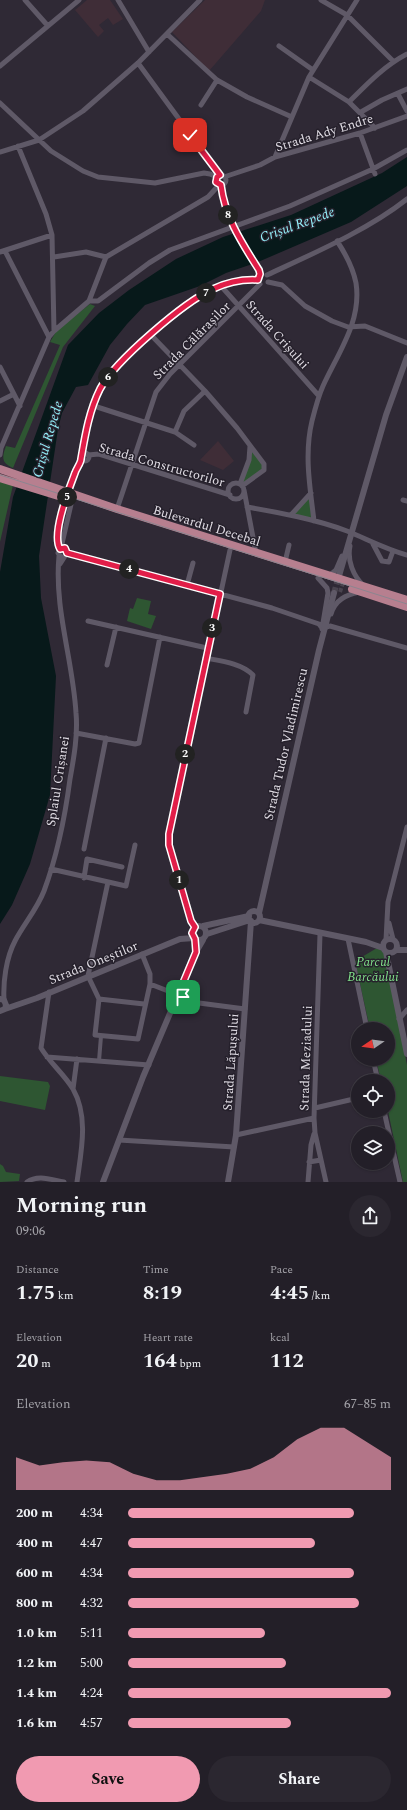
<!DOCTYPE html>
<html lang="en">
<head>
<meta charset="utf-8">
<style>
  :root { --surface:#231f28; --page:#2b2730; --text:#f1f3f6; --muted:#a3a2a8; --line:#403d45; --accent:#f19ab1 }
  body { margin:0; font-family:Spectral,serif; background:var(--page); color:var(--text); height:100vh; display:flex; flex-direction:column; font-size:15px; white-space:nowrap }
  * { box-sizing:border-box; margin:0 }
  p { font-size:13px; color:var(--muted) }
  .icon { flex:none; width:22px; height:22px; fill:none; stroke:currentColor; stroke-width:2; stroke-linecap:round; stroke-linejoin:round }
  .map { position:relative; height:1182px; overflow:hidden }
  .details { display:flex; flex-direction:column; background:var(--surface); flex:1 }
  .details>* { flex:none }
  .needle { width:26px; rotate:257deg }
  .buttons { position:absolute; left:351px; top:1022px; display:grid; gap:8px }
  .buttons a { display:grid; place-items:center; width:44px; height:44px; border-radius:50%; background:var(--surface); box-shadow:0 1px 3px #0004,0 0 0 1px var(--line); font-size:20px }
  .pin { position:absolute; display:grid; place-items:center; width:34px; height:34px; color:#fff; margin:-17px; border-radius:8px; box-shadow:0 2px 6px #0006 }
  .km { position:absolute; width:20px; height:20px; margin:-10px; border-radius:50%; background:#222; color:#fff; font-size:11px; line-height:20px; text-align:center }
  .round { display:grid; place-items:center; flex:none; width:42px; height:42px; border-radius:21px; background:var(--page) }
  .head { display:flex; align-items:center; justify-content:space-between; height:68px; padding:0 16px }
  h1 { font-size:22px; font-weight:700; line-height:30px }
  .figures { display:grid; grid-template-columns:repeat(3,1fr); gap:6px; height:68px; padding:4px 16px }
  .figures div { display:grid; align-content:center }
  .figures b { font-size:20px; font-weight:700 }
  .figures small { font-size:11px; font-weight:400 }
  .figures p { font-size:11px }
  .chart { height:112px; padding:8px 16px }
  .chart p { display:flex; justify-content:space-between }
  .chart svg { width:100%; height:72px; margin-top:4px; fill:var(--accent); opacity:.7 }
  .action { display:flex; gap:8px; margin-top:auto; padding:8px 16px }
  .action a { flex:1; height:46px; border-radius:24px; background:var(--accent); color:#111; font-size:16px; font-weight:700; line-height:46px; text-align:center }
  .action a+a { background:var(--page); color:var(--text) }
  ul { padding:0 16px; list-style:none; font-size:13px }
  li { display:grid; grid-template-columns:64px 48px 1fr; align-items:center; height:30px }
  li i { height:10px; border-radius:5px; background:var(--accent) }
  .map>svg:first-child { display:block }
</style>
</head>
<body>
<div class="map">
<svg width="407" height="1182" viewBox="0 0 407 1182">
  <rect width="100%" height="100%" fill="#2f2935"/>
  <path fill="#3f2d37" d="M87,0H110L123,19L113,25L108,18L99,25L104,31L98,37L75,10Z
    M205,0H265L261,11L209,71L172,32Z
    M218,441L234,461L223,470L200,460Z"/>
  <path fill="#2e5632" d="M90,304L95,306L63,347L13,468C1,463 2,457 6,446L15,448L60,345L50,342L57,330Z
    M250,446L265,467L242,486Z
    M0,482L13,485L0,542Z
    M311,493L314,521L291,515Z
    M137,598L151,601L148,614L156,616L151,629L127,621L130,608L133,609Z
    M377,948L380,949L386,956L407,1065V1182H403L388,1111V1081H381L376,1059H388V1029H370L355,961Z
    M0,1076L48,1082L50,1086L45,1110L0,1101Z
    M0,1164L3,1166L6,1172L20,1174L19,1181L0,1182Z"/>
  <path fill="#07191a" d="M407,157V186L351,222L258,262L226,273L200,286L145,305L127,324L110,345L88,385L76,387L62,413L58,429L39,556L41,598L56,676L50,795L30,864L12,905L0,924V572L13,497L68,345L99,313L129,290L176,259L223,237L291,215L382,173Z"/>
  <g fill="none" stroke-linecap="round" stroke-linejoin="round">
    <path stroke="#4a444f" stroke-width="4" stroke-dasharray="4 2" stroke-linecap="butt" d="M340,592L344,580"/>
    <path stroke="#4a444f" stroke-width="6" stroke-dasharray="6 3" stroke-linecap="butt" d="M334,593L339,576"/>
    <path stroke="#5f5967" stroke-width="4" d="M99,1061L101,1036"/>
    <path stroke="#5f5967" stroke-width="5" d="M25,0L48,26
      M118,0L149,52
      M321,0L347,15L393,61
      M167,34L217,80L247,97L292,117
      M279,46L313,70
      M138,63L220,175
      M0,66L79,0
      M309,77L349,102L375,128
      M398,94L407,111
      M349,102C367,84 384,66 407,54
      M0,103L51,151L83,171L98,177L155,183L204,173L210,174L217,177
      M201,105L217,80
      M361,112L382,100L407,89
      M360,133L375,174
      M18,146L46,214L52,235L54,331
      M0,152L39,140L83,111L138,63L200,0
      M275,157L309,77L357,0
      M216 180a5 5 0 1 1 10 0a5 5 0 1 1-10 0Z
      M224,177L260,165L275,157L360,133L407,116
      M221,185L230,221L259,270L260,274
      M5,251L49,337
      M0,252L52,235
      M54,257L86,252L106,257
      M267,275C312,254 368,230 407,199
      M268,282L282,285L305,306L332,321L348,327L365,326L407,343
      M221,286L319,396
      M89,301H98L149,263L170,250L290,206L373,169L407,150
      M151,335L205,391L184,411L175,432
      M0,367L20,406
      M205,391L237,428L264,464V470L242,486
      M0,401L14,394
      M94,406L175,432L194,445
      M81 457a4 4 0 1 1 8 0a4 4 0 1 1-8 0Z
      M82,454C84,432 91,407 102,387C119,357 151,334 178,313C189,305 200,295 213,289C228,282 242,279 258,280
      M0,455L1,448L49,337L54,331L89,301L106,257L208,197L219,185
      M88,455L99,454L230,495
      M228 491a8 8 0 1 1 16 0a8 8 0 1 1-16 0Z
      M240,484L249,460L250,446
      M244,490L256,553
      M403,500L407,501
      M247,507C281,513 315,519 347,531C367,539 385,549 407,555
      M117,509L156,392L170,374L260,284
      M291,515L311,493
      M314,521C310,487 304,454 312,421C315,409 318,397 323,386C338,353 362,321 356,283C353,268 345,253 337,241
      M373,544L382,561L389,562L393,551
      M350,546C347,560 353,576 364,586
      M61,548L72,500
      M60,549C50,533 72,475 81,459
      M67,553L272,608L319,624L322,628
      M285,562L289,545
      M60,564L67,553L66,549L61,548L58,553L61,557H64
      M329,576L336,570L342,556
      M318,578L327,588L328,593L322,629
      M187,585L193,563
      M331,614C335,600 346,595 359,592
      M88,621L207,648
      M327,627L330,626L407,648
      M205,658C221,661 241,663 253,675L246,712
      M107,665L116,627
      M76,733L135,744L139,743L160,637
      M84,849L106,738
      M51,869L126,886L135,845
      M84,878L87,859L122,867
      M108,882L88,976L99,999L95,1035L138,1039L150,984V974L142,954
      M389,923L393,939
      M195,927L191,921L169,845V834L230,550
      M320,934L314,1118L315,1133L326,1182
      M348,939L367,1029
      M386,940L388,902L407,827
      M150,984L199,1003L245,1009
      M49,992L41,1048C50,1063 64,1074 73,1089C89,1117 81,1152 77,1182
      M99,999L144,1004
      M4,1000C3,982 6,958 15,941C24,924 37,909 44,891C57,856 65,817 70,779C74,757 78,734 76,713C73,660 54,609 59,556
      M399,1019L407,1010
      M47,1057L149,1065
      M373,1059L378,1081
      M73,1089L77,1059
      M315,1108L358,1098
      M384,1111L400,1182
      M236,1135L314,1118
      M119,1140L234,1147
      M309,1162L321,1160
      M27,1182C38,1174 52,1180 64,1182
      M308,1182L311,1145L314,1134"/>
    <path stroke="#5f5967" stroke-width="6" d="M339,576L386,415L407,357
      M248 917a6 6 0 1 1 12 0a6 6 0 1 1-12 0Z
      M259,913L319,650L334,593
      M259,920L366,942L383,948
      M192 933a7 7 0 1 1 14 0a7 7 0 1 1-14 0Z
      M203,926L249,916
      M207,934L250,920
      M383 946a7 7 0 1 1 14 0a7 7 0 1 1-14 0Z
      M396,950H407
      M386,952L407,1054
      M0,999L4,1000L6,1005L5,1009L0,1011
      M5,1009L37,998L180,939L194,938
      M103,1182L143,1077L196,952L203,940
      M228,1182L236,1135L251,921"/>
    <path stroke="#b77f8f" stroke-width="8" d="M0,469L117,509L407,600
      M0,478L68,499
      M352,589L407,607"/>
    <path stroke="#8b8690" stroke-width="1" d="M0,475L407,604"/>
  </g>
  <g fill="none" stroke-linecap="round" stroke-linejoin="round">
    <g stroke="#fff" stroke-width="8">
      <path id="route" d="M183,997L178,995L196,952L195,939L192,933L195,927L191,921L169,845V834L220,594L67,553L65,548L60,549C51,534 69,489 75,473C76,469 81,463 81,459C85,436 89,411 100,389C115,361 184,302 213,289C228,282 242,279 258,280L260,274L259,270C242,243 225,218 221,185L216,182L217,177L220,175L190,135"/>
    </g>
    <use href="#route" stroke="#e11d48" stroke-width="5"/>
  </g>
  <g text-anchor="middle" stroke-width="3" stroke-linejoin="round" paint-order="stroke">
    <g font-size="13" fill="#e0dce4" stroke="#25202b">
      <text transform="translate(324 132) rotate(-17)" y="5">Strada Ady Endre</text>
      <text transform="translate(278 334) rotate(48)" y="5">Strada Crișului</text>
      <text transform="translate(191 340) rotate(-45)" y="5">Strada Călărașilor</text>
      <text transform="translate(162 464) rotate(16)" y="5">Strada Constructorilor</text>
      <text transform="translate(207 525) rotate(17)" y="5">Bulevardul Decebal</text>
      <text transform="translate(285 744) rotate(-77)" y="5">Strada Tudor Vladimirescu</text>
      <text transform="translate(57 781) rotate(-81)" y="5">Splaiul Crișanei</text>
      <text transform="translate(93 962) rotate(-22)" y="5">Strada Oneștilor</text>
      <text transform="translate(305 1058) rotate(-88)" y="5">Strada Meziadului</text>
      <text transform="translate(230 1062) rotate(-86)" y="5">Strada Lăpușului</text>
    </g>
    <g font-size="13" font-style="italic" fill="#81e08a" stroke="#25202b">
      <text x="373" y="966">Parcul<tspan x="373" dy="15">Barcăului</tspan></text>
    </g>
    <g font-size="14" font-style="italic" fill="#93f0fa" stroke="#25202b">
      <text transform="translate(297 224) rotate(-20)" y="5">Crișul Repede</text>
      <text transform="translate(47 439) rotate(-74)" y="5">Crișul Repede</text>
    </g>
  </g>
</svg>
<div class="buttons">
<a><svg class="needle" viewBox="-14 -14 28 28"><path d="M0-13l5 13h-10z" fill="#e53935"/><path d="M0 13l5-13h-10z" fill="#a3a2a8"/></svg></a>
<a><svg class="icon" aria-label="locate" viewBox="0 0 24 24"><circle cx="12" cy="12" r="6"/><path d="M12 2v4M12 18v4M2 12h4M18 12h4"/></svg></a>
<a><svg class="icon" aria-label="layers" viewBox="0 0 24 24"><path d="M12 4l9 5-9 5-9-5zM3 14l9 5 9-5"/></svg></a>
</div>
<div class="pin" style="left:183px;top:997px;background:#1e9e55"><svg class="icon" aria-label="arrive" viewBox="0 0 24 24"><path d="M6 21V4h12l-3 4 3 4H6"/></svg></div>
<div class="pin" style="left:190px;top:135px;background:#d93025"><svg class="icon" aria-label="check" viewBox="0 0 24 24"><path d="M5 12l5 5 9-10"/></svg></div>
<b class="km" style="left:179px;top:880px">1</b>
<b class="km" style="left:185px;top:754px">2</b>
<b class="km" style="left:212px;top:628px">3</b>
<b class="km" style="left:129px;top:569px">4</b>
<b class="km" style="left:67px;top:497px">5</b>
<b class="km" style="left:108px;top:377px">6</b>
<b class="km" style="left:206px;top:293px">7</b>
<b class="km" style="left:228px;top:215px">8</b>
</div>
<section class="details">
<div class="head"><div><h1>Morning run</h1><p>09:06</p></div><a class="round"><svg class="icon" aria-label="share" viewBox="0 0 24 24"><path d="M12 15V3M7 8l5-5 5 5M5 13v7h14v-7"/></svg></a></div>
<div class="figures">
<div><p>Distance</p><b>1.75<small> km</small></b></div>
<div><p>Time</p><b>8:19</b></div>
<div><p>Pace</p><b>4:45<small> /km</small></b></div>
</div>
<div class="figures">
<div><p>Elevation</p><b>20<small> m</small></b></div>
<div><p>Heart rate</p><b>164<small> bpm</small></b></div>
<div><p>kcal</p><b>112</b></div>
</div>
<div class="chart"><p><span>Elevation</span>67–85 m</p>
<svg viewBox="0 0 160 44" preserveAspectRatio="none"><path d="M0 44V24L10 29L20 27L30 26L40 27L50 34L60 38L70 38L80 36L90 34L100 31L110 24L120 13L130 6L140 6L150 15L160 24V44z"/></svg>
</div>
<ul>
<li><b>200 m</b>4:34<i style="width:86%"></i></li>
<li><b>400 m</b>4:47<i style="width:71%"></i></li>
<li><b>600 m</b>4:34<i style="width:86%"></i></li>
<li><b>800 m</b>4:32<i style="width:88%"></i></li>
<li><b>1.0 km</b>5:11<i style="width:52%"></i></li>
<li><b>1.2 km</b>5:00<i style="width:60%"></i></li>
<li><b>1.4 km</b>4:24<i style="width:100%"></i></li>
<li><b>1.6 km</b>4:57<i style="width:62%"></i></li>
</ul>
<div class="action"><a>Save</a><a>Share</a></div>
</section>
</body>
</html>
